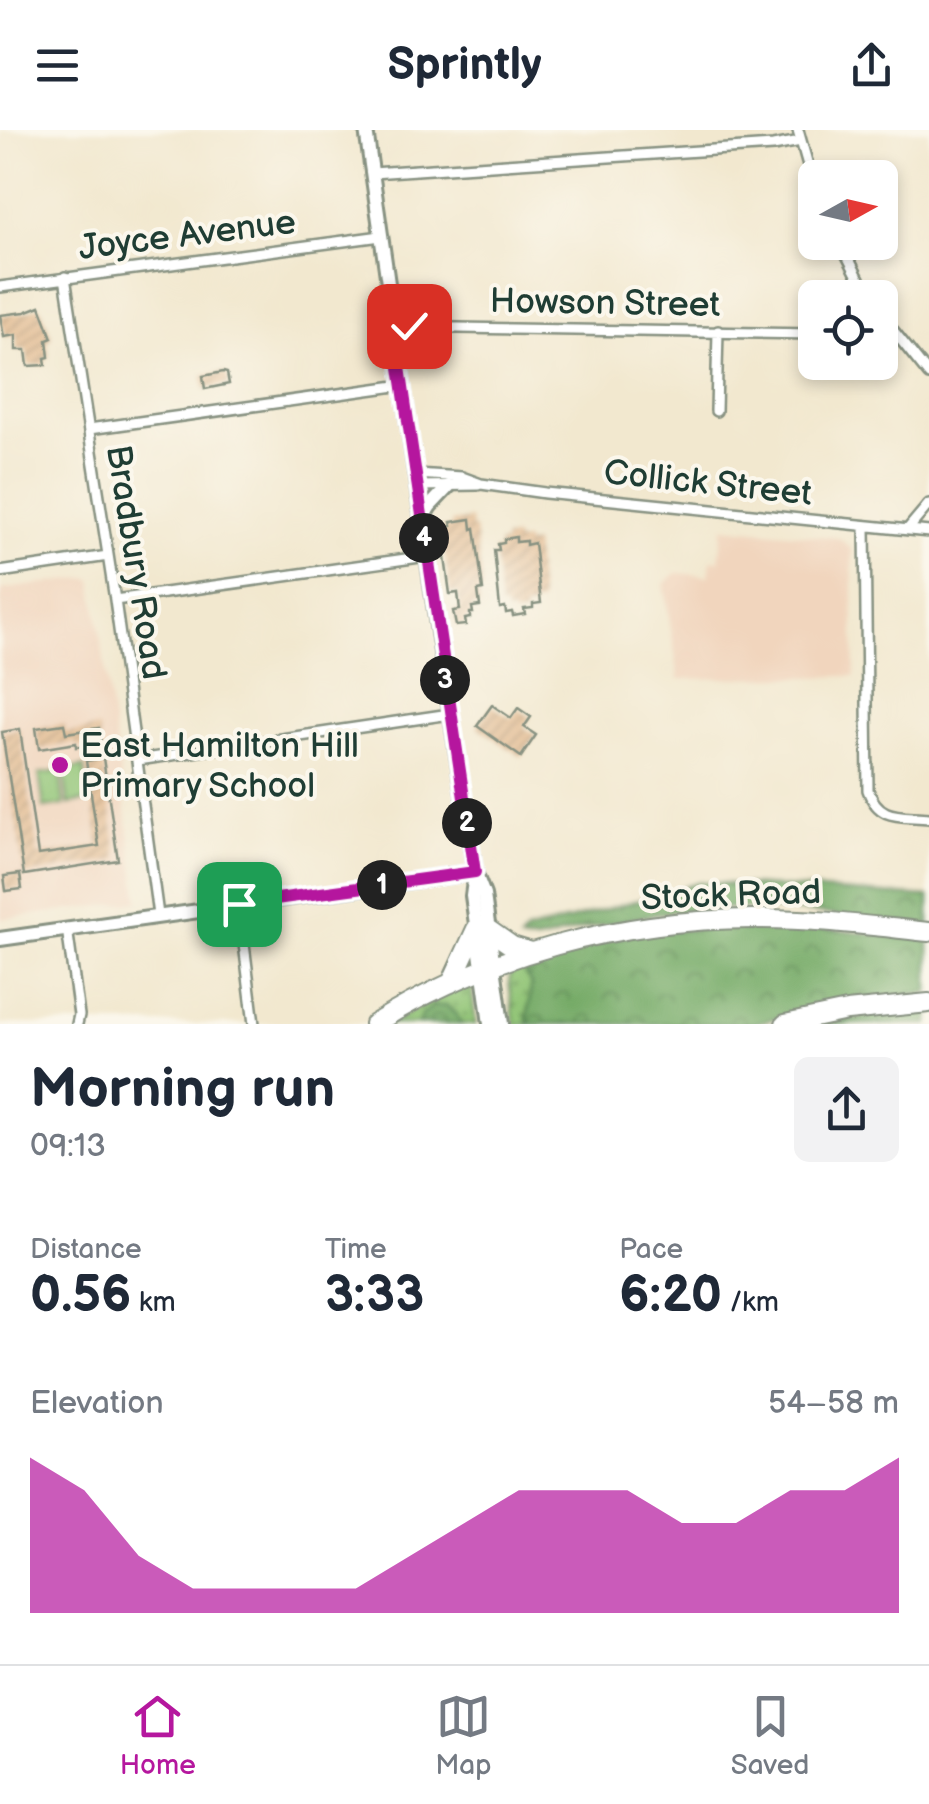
<!DOCTYPE html>
<html lang="en">
<head>
<meta charset="utf-8">
<style>
  :root { --surface:#fff; --page:#f2f2f3; --text:#1f2937; --muted:#747a83; --line:#e0e1e3; --accent:#b5179e }
  body { margin:0; font-family:"Balsamiq Sans",sans-serif; background:var(--page); color:var(--text); height:100vh; display:flex; flex-direction:column; font-size:38px; white-space:nowrap }
  * { box-sizing:border-box; margin:0 }
  p { font-size:32px; color:var(--muted) }
  .icon { flex:none; width:55px; height:55px; fill:none; stroke:currentColor; stroke-width:2; stroke-linecap:round; stroke-linejoin:round }
  .map { position:relative; height:894px; overflow:hidden }
  .side { display:flex; flex-direction:column; background:var(--surface); flex:1 }
  .side>* { flex:none }
  .needle { width:65px; rotate:82deg }
  .buttons { position:absolute; left:798px; top:30px; display:grid; gap:20px }
  .buttons a { display:grid; place-items:center; width:100px; height:100px; border-radius:15px; background:var(--surface); box-shadow:0 5px 15px #0003; font-size:50px }
  .pin { position:absolute; display:grid; place-items:center; width:85px; height:85px; color:#fff; margin:-42px; border-radius:20px; box-shadow:0 5px 15px #0006 }
  .km { position:absolute; width:50px; height:50px; margin:-25px; border-radius:50%; background:#222; color:#fff; font-size:28px; line-height:50px; text-align:center }
  .round { display:grid; place-items:center; flex:none; width:105px; height:105px; border-radius:15px; background:var(--page) }
  .headline { display:flex; align-items:center; justify-content:space-between; height:170px; padding:0 30px }
  h1 { font-size:55px; font-weight:700; line-height:75px }
  .metrics { display:grid; grid-template-columns:repeat(3,1fr); gap:15px; height:170px; padding:10px 30px }
  .metrics div { display:grid; align-content:center }
  .metrics b { font-size:50px; font-weight:700 }
  .metrics small { font-size:28px; font-weight:400 }
  .metrics p { font-size:28px }
  .chart { height:280px; padding:20px 30px }
  .chart p { display:flex; justify-content:space-between }
  .chart svg { width:100%; height:180px; margin-top:10px; fill:var(--accent); opacity:.7 }
  header { display:flex; justify-content:space-between; align-items:center; height:130px; padding:0 30px; background:var(--surface); font-size:45px; font-weight:700 }
  .menu { display:flex; justify-content:space-around; align-items:center; height:140px; border-top:2px solid var(--line); background:var(--surface); font-size:28px; color:var(--muted) }
  .menu a { display:grid; justify-items:center; gap:5px }
  .menu .selected { color:var(--accent) }
  .map>svg:first-child { display:block }
</style>
</head>
<body>
<header><svg class="icon" aria-label="menu" viewBox="0 0 24 24"><path d="M4 6h16M4 12h16M4 18h16"/></svg>Sprintly<svg class="icon" aria-label="share" viewBox="0 0 24 24"><path d="M12 15V3M7 8l5-5 5 5M5 13v7h14v-7"/></svg></header>
<div class="map">
<svg width="929" height="894" viewBox="0 0 929 894">
  <defs>
    <pattern id="grass-dots" width="8" height="8" patternUnits="userSpaceOnUse" patternTransform="scale(2.5)"><rect width="8" height="8" fill="#90c475"/><path d="M2 2h.1M6 6h.1" fill="none" stroke="#75a061" stroke-width="1.8" stroke-linecap="round"/></pattern>
    <pattern id="forest-crowns" width="20" height="18" patternUnits="userSpaceOnUse" patternTransform="scale(2.5)"><rect width="20" height="18" fill="#74aa66"/><path d="M2 6a3 3 0 1 1 6 0M12 15a3 3 0 1 1 6 0" fill="none" stroke="#5f8c55"/></pattern>
    <pattern id="building-hatch" width="6" height="6" patternUnits="userSpaceOnUse" patternTransform="scale(2.5)"><rect width="6" height="6" fill="#e1b88c"/><path d="M-1 1l2-2M0 6l6-6M5 7l2-2" fill="none" stroke="#b69773"/></pattern>
  </defs>
  <rect width="100%" height="100%" fill="#fbf7ec"/>
  <filter id="ink" filterUnits="userSpaceOnUse"><feTurbulence type="fractalNoise" baseFrequency=".01" numOctaves="2"/><feDisplacementMap in="SourceGraphic" scale="20" xChannelSelector="R" yChannelSelector="G"/><feConvolveMatrix kernelMatrix="1 2 1 2 8 2 1 2 1" color-interpolation-filters="sRGB"/></filter>
  <filter id="wash" filterUnits="userSpaceOnUse"><feTurbulence type="fractalNoise" baseFrequency=".0048" numOctaves="4" result="noise"/><feDisplacementMap in="SourceGraphic" scale="40" xChannelSelector="R" yChannelSelector="G"/><feGaussianBlur stdDeviation="2.25" result="paint"/><feColorMatrix in="noise" values="0 0 0 0 0 0 0 0 0 0 0 0 0 0 0 0 0 1.4 0 .05"/><feComposite in="paint" operator="in"/></filter>
  <g filter="url(#wash)">
    <rect width="100%" height="100%" fill="#f2e8cf"/>
    <path fill="#f1d5bd" d="M723,397L839,408L852,420L855,546L679,549L664,454L677,443L709,446L711,430L719,431Z
      M84,448L92,449L139,771L0,789V460Z"/>
    <path fill="url(#grass-dots)" stroke="#588054" stroke-width="2.5" d="M520,833L531,855L527,894H514L509,851L511,838Z
      M468,853L471,854L476,894H387Z"/>
    <path fill="url(#forest-crowns)" stroke="#4a744d" stroke-width="2.5" d="M701,752L929,767V796C853,788 768,773 692,780C654,783 616,792 579,800C559,804 539,815 520,810L526,802Z
      M766,794L929,809V863L872,868L750,894H527L531,855L520,833L636,803Z
      M433,876H447L457,885L461,894H418L422,885Z
      M929,880V894H818L874,884Z"/>
    <path fill="#90c475" stroke="#588054" stroke-width="2.5" d="M84,637L89,671L68,674L64,640Z
      M60,641L64,675L44,678L39,644Z"/>
    <g id="blocks">
      <path fill="url(#building-hatch)" d="M40,176L52,208L47,210L49,227L45,228L46,235L28,236L26,220H16V205L4,207L0,185L25,182Z
        M223,242L227,243L229,254L205,259L203,246Z
        M471,389L472,399L475,398L483,460L478,461L480,476L472,477L473,483H470V488L465,489L466,495L456,496L453,481L460,480L458,463L450,464L441,398L452,396L451,392Z
        M516,407V412L526,411V415L534,413L541,473L533,474V478L524,479L525,484L513,486L512,482L506,483L505,477L500,478L494,420H499L498,414L504,413V409Z
        M492,575L511,588L518,578L531,587L524,597L536,605L521,627L477,596Z
        M64,594L66,603L99,598L101,614L76,617V613L39,619L36,598Z
        M20,599L38,725L99,716L86,631L103,628L118,730L24,745L2,602Z
        M20,744L22,759L6,761L4,746Z"/>
    </g>
  </g>
  <g filter="url(#ink)">
    <use href="#blocks" fill-opacity="0" stroke="#889282" stroke-width="2.5"/>
    <g fill="none" stroke-linecap="round" stroke-linejoin="round">
      <g stroke="#889282" stroke-width="14">
        <path id="street" d="M798,0L815,60
          M372,43L773,16L801,11
          M840,112L869,168
          M65,147L115,470L158,785
          M0,157L381,106
          M880,184L929,245
          M394,197L815,204
          M716,281L718,201
          M89,299L403,255
          M416,344L462,347L481,354L545,363L929,402
          M418,356L478,355
          M865,396L868,660C879,691 900,685 929,688
          M908,399L929,374
          M0,442L108,426
          M115,470L427,426
          M138,630L450,584
          M239,774L254,894
          M67,798L79,885L77,894"/>
      </g>
      <g stroke="#889282" stroke-width="18">
        <path id="secondary" d="M366,0L437,495L475,742L484,765L502,894
          M422,389L430,376L449,356
          M475,744L472,766L490,894
          M0,809L475,742"/>
      </g>
      <g stroke="#889282" stroke-width="22">
        <path id="highway" d="M489,800L512,816L532,822
          M451,853L476,799
          M374,894C486,824 621,789 753,789C812,788 871,796 929,802
          M785,894L847,881L929,873"/>
      </g>
      <use href="#street" stroke="#fff" stroke-width="9"/>
      <use href="#secondary" stroke="#fff" stroke-width="12"/>
      <use href="#highway" stroke="#fff" stroke-width="18"/>
    </g>
  </g>
  <g fill="none" stroke-linecap="round" stroke-linejoin="round" filter="url(#ink)">
    <g stroke="#fff" stroke-width="20">
      <path id="route" d="M239,774L475,742L394,197L409,196"/>
    </g>
    <use href="#route" stroke="#b5179e" stroke-width="12"/>
  </g>
  <circle fill="#b5179e" stroke="#fbf7ec" stroke-width="4" cx="60" cy="635" r="10"/>
  <g text-anchor="middle" stroke-width="8" stroke-linejoin="round" paint-order="stroke">
    <g font-size="35" fill="#1f3d34" stroke="#fbf7ec">
      <text transform="translate(187 104) rotate(-7)" y="12">Joyce Avenue</text>
      <text transform="translate(605 172) rotate(1)" y="12">Howson Street</text>
      <text transform="translate(708 352) rotate(6)" y="12">Collick Street</text>
      <text transform="translate(137 432) rotate(81)" y="12">Bradbury Road</text>
      <text transform="translate(731 764) rotate(-2)" y="12">Stock Road</text>
    </g>
    <g font-size="35" fill="#1f3d34" stroke="#fbf7ec" text-anchor="start">
      <text x="80" y="627">East Hamilton Hill<tspan x="80" dy="40">Primary School</tspan></text>
    </g>
  </g>
</svg>
<div class="buttons">
<a><svg class="needle" viewBox="-14 -14 28 28"><path d="M0-13l5 13h-10z" fill="#e53935"/><path d="M0 13l5-13h-10z" fill="#747a83"/></svg></a>
<a><svg class="icon" aria-label="locate" viewBox="0 0 24 24"><circle cx="12" cy="12" r="6"/><path d="M12 2v4M12 18v4M2 12h4M18 12h4"/></svg></a>
</div>
<div class="pin" style="left:239px;top:774px;background:#1e9e55"><svg class="icon" aria-label="arrive" viewBox="0 0 24 24"><path d="M6 21V4h12l-3 4 3 4H6"/></svg></div>
<div class="pin" style="left:409px;top:196px;background:#d93025"><svg class="icon" aria-label="check" viewBox="0 0 24 24"><path d="M5 12l5 5 9-10"/></svg></div>
<b class="km" style="left:382px;top:755px">1</b>
<b class="km" style="left:467px;top:693px">2</b>
<b class="km" style="left:445px;top:550px">3</b>
<b class="km" style="left:424px;top:408px">4</b>
</div>
<section class="side">
<div class="headline"><div><h1>Morning run</h1><p>09:13</p></div><a class="round"><svg class="icon" aria-label="share" viewBox="0 0 24 24"><path d="M12 15V3M7 8l5-5 5 5M5 13v7h14v-7"/></svg></a></div>
<div class="metrics">
<div><p>Distance</p><b>0.56<small> km</small></b></div>
<div><p>Time</p><b>3:33</b></div>
<div><p>Pace</p><b>6:20<small> /km</small></b></div>
</div>
<div class="chart"><p><span>Elevation</span>54–58 m</p>
<svg viewBox="0 0 160 44" preserveAspectRatio="none"><path d="M0 44V6L10 14L20 30L30 38L40 38L50 38L60 38L70 30L80 22L90 14L100 14L110 14L120 22L130 22L140 14L150 14L160 6V44z"/></svg>
</div>
</section>
<nav class="menu">
<a class="selected"><svg class="icon" aria-label="home" viewBox="0 0 24 24"><path d="M3 11l9-7 9 7M6 9v11h12V9"/></svg>Home</a>
<a><svg class="icon" aria-label="map" viewBox="0 0 24 24"><path d="M3 6l6-2 6 2 6-2v14l-6 2-6-2-6 2zM9 4v14M15 6v14"/></svg>Map</a>
<a><svg class="icon" aria-label="saved" viewBox="0 0 24 24"><path d="M7 4h10v16l-5-4-5 4z"/></svg>Saved</a>
</nav>
</body>
</html>
